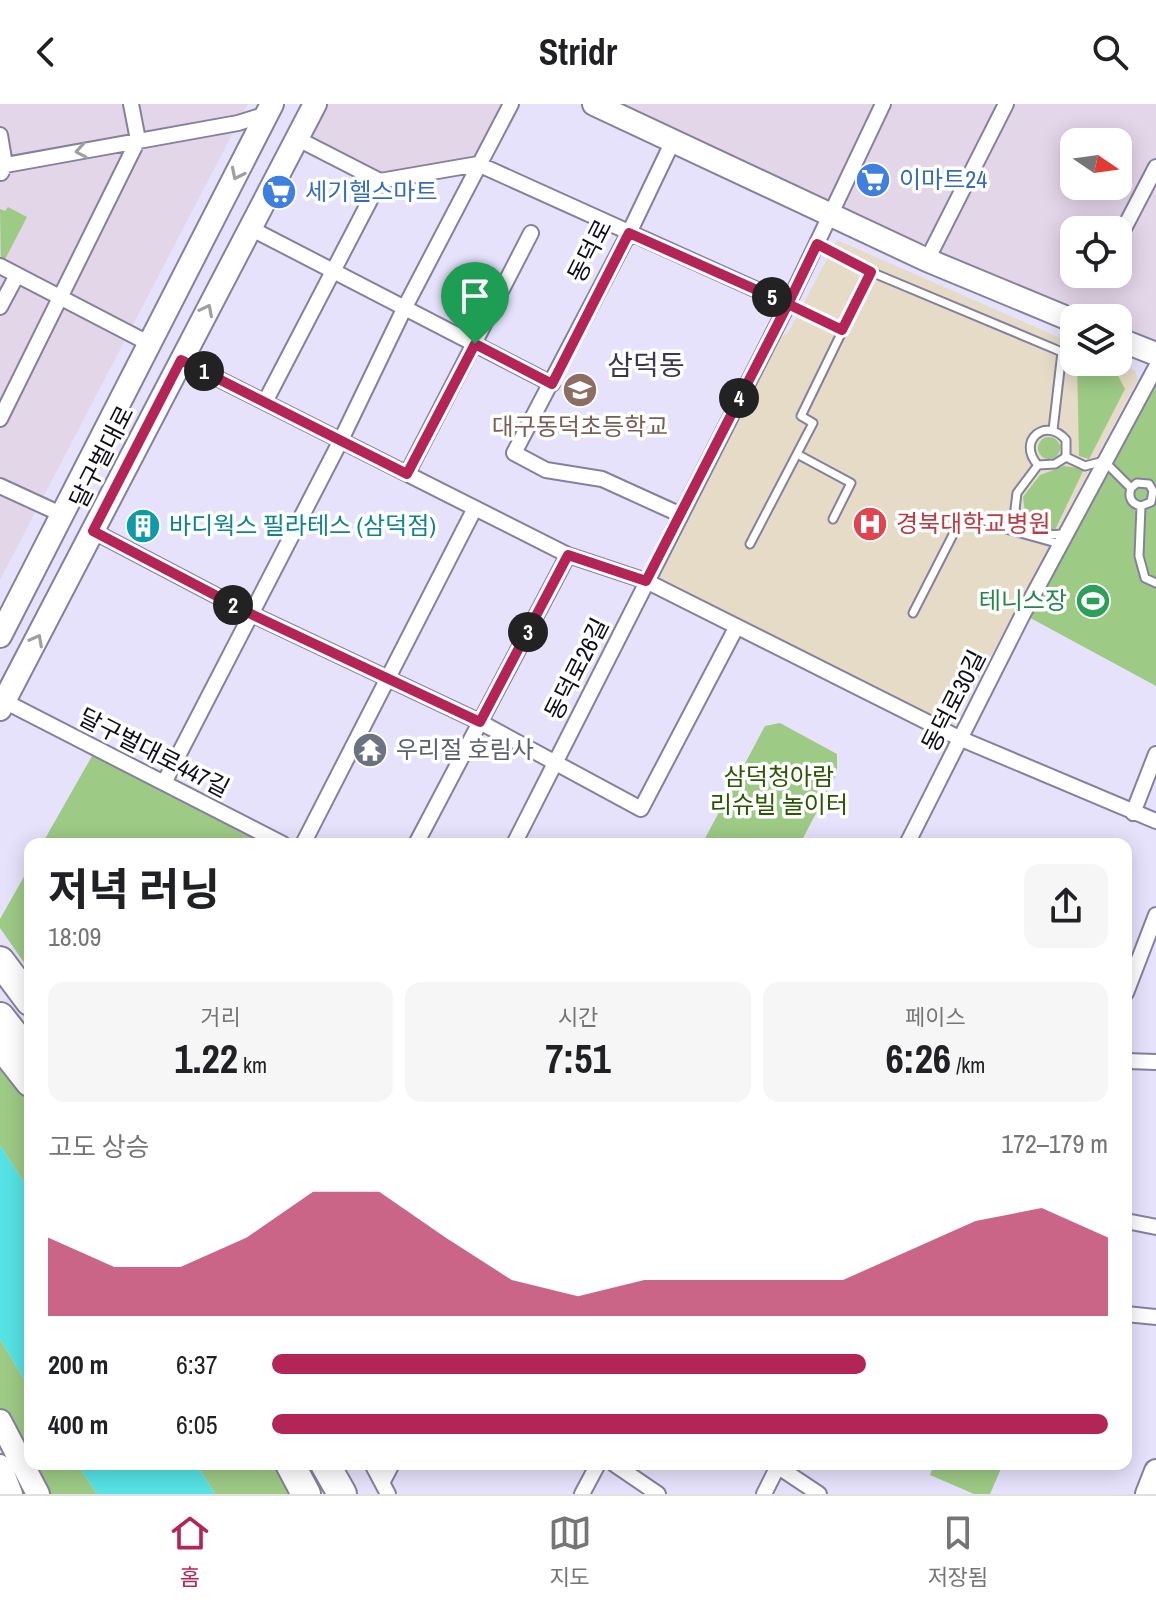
<!DOCTYPE html>
<html lang="ko">
<head>
<meta charset="utf-8">
<style>
  :root { --surface:#fff; --page:#f6f6f6; --text:#202124; --muted:#757577; --line:#e0e0e0; --accent:#b42557 }
  body { margin:0; font-family:"Archivo Narrow","Noto Sans KR",sans-serif; background:var(--page); color:var(--text); height:100vh; display:flex; flex-direction:column; font-size:30px; white-space:nowrap }
  * { box-sizing:border-box; margin:0 }
  p { font-size:26px; color:var(--muted) }
  .icon { flex:none; width:44px; height:44px; fill:none; stroke:currentColor; stroke-width:2; stroke-linecap:round; stroke-linejoin:round }
  .map { position:relative; flex:1; overflow:hidden }
  .side { position:absolute; left:24px; top:734px; width:1108px; height:632px; display:flex; flex-direction:column; background:var(--surface); border-radius:16px; box-shadow:0 4px 20px #0003 }
  .side>* { flex:none }
  .needle { width:52px; rotate:103deg }
  .tools { position:absolute; left:1060px; top:24px; display:grid; gap:16px }
  .tools a { display:grid; place-items:center; width:72px; height:72px; border-radius:16px; background:var(--surface); box-shadow:0 4px 20px #0003; font-size:40px }
  .pin { position:absolute; display:grid; place-items:center; width:68px; height:68px; color:#fff; margin:-82px -34px; border-radius:50% 50% 50% 0; rotate:-45deg; box-shadow:0 0 8px #0007 }
  .pin .icon { rotate:45deg }
  .km { position:absolute; width:40px; height:40px; margin:-20px; border-radius:50%; background:#222; color:#fff; font-size:22px; line-height:40px; text-align:center }
  .round { display:grid; place-items:center; flex:none; width:84px; height:84px; border-radius:16px; background:var(--page) }
  .overview { display:flex; align-items:center; justify-content:space-between; height:136px; padding:0 24px }
  h1 { font-size:44px; font-weight:700; line-height:60px }
  .figures { display:grid; grid-template-columns:repeat(3,1fr); gap:12px; height:136px; padding:8px 24px }
  .figures div { display:grid; align-content:center; border-radius:16px; background:var(--page); text-align:center }
  .figures b { font-size:40px; font-weight:700 }
  .figures small { font-size:22px; font-weight:400 }
  .figures p { font-size:22px }
  .chart { height:224px; padding:16px 24px }
  .chart p { display:flex; justify-content:space-between }
  .chart svg { width:100%; height:144px; margin-top:8px; fill:var(--accent); opacity:.7 }
  ul { padding:0 24px; list-style:none; font-size:26px }
  li { display:grid; grid-template-columns:128px 96px 1fr; align-items:center; height:60px }
  li i { height:20px; border-radius:10px; background:var(--accent) }
  header { display:flex; justify-content:space-between; align-items:center; height:104px; padding:0 24px; background:var(--surface); font-size:36px; font-weight:700 }
  .menu { display:flex; justify-content:space-around; align-items:center; height:112px; border-top:2px solid var(--line); background:var(--surface); font-size:22px; color:var(--muted) }
  .menu a { display:grid; justify-items:center; gap:4px }
  .menu .active { color:var(--accent) }
  .map>svg:first-child { display:block }
</style>
</head>
<body>
<header><svg class="icon" aria-label="back" viewBox="0 0 24 24"><path d="M15 5l-7 7 7 7"/></svg>Stridr<svg class="icon" aria-label="search" viewBox="0 0 24 24"><circle cx="10" cy="10" r="6"/><path d="M15 15l6 6"/></svg></header>
<div class="map">
<svg width="1156" height="1390" viewBox="0 0 1156 1390">
  <rect width="100%" height="100%" fill="#e6e2fc"/>
  <path fill="#e4d6e9" fill-rule="evenodd" d="M0,0H248L0,476Z
    M315,0H511L478,60L380,77L298,35Z
    M595,0H1156V250L1118,235V214H1074ZM1074,38H1118V82H1074ZM1074,126H1118V170H1074Z"/>
  <path fill="#e5dbc6" d="M837,136L1074,240V258H1114L1135,267L1138,275L947,634L656,482L653,470L774,237L788,229Z"/>
  <path fill="#9dca85" d="M8,103L27,113L1,163L0,105L5,107Z
    M1077,258H1092L1116,268L1125,285L1089,355L1079,352Z
    M1156,264V582L1023,510Z
    M1038 344a11 11 0 1 1 22 0a11 11 0 1 1-22 0Z
    M1064,362L1084,365L1054,428L1025,409L1023,393L1040,371Z
    M780,619L837,650V669L800,740H702L765,622Z
    M96,645L283,740H42Z
    M30,762V867L0,824V815Z
    M0,950L30,989V1088L0,1041Z
    M0,1235L30,1285V1356L0,1307Z
    M32,1360H77L97,1390H46Z
    M196,1360H279L295,1390H215Z
    M934,1360H1003L990,1390H974L930,1371Z"/>
  <path fill="#56e2e4" d="M0,1041L30,1088V1285L0,1235Z
    M77,1360H196L215,1390H97Z"/>
  <g fill="none" stroke-linecap="round" stroke-linejoin="round">
    <g stroke="#85809e" stroke-width="11">
      <path id="lane" d="M817,140L871,168L1062,248L1053,326
        M788,200L842,226
        M797,350L851,379L833,415
        M1038,361C1016,337 1046,312 1066,336V353
        M1141,402L1139,452L1145,474L1156,479
        M1066,430L1042,431L1020,415L1015,405L1017,389L1038,361L1055,360L1066,353L1085,362L1104,357L1131,384C1128,393 1131,400 1141,402L1151,398L1153,387L1149,380L1137,379L1131,384
        M750,440L813,319L801,312L871,168
        M913,509L962,413L974,412L999,423L1060,440"/>
    </g>
    <g stroke="#85809e" stroke-width="18">
      <path id="street" d="M0,31L5,61L1,69
        M298,35L380,77L478,60L788,200
        M673,37L629,129L514,349L546,366L602,375L679,410
        M0,62L238,19L267,10
        M250,124L552,280
        M1118,136L1156,63
        M927,156L1006,0
        M0,162L150,240
        M0,203L17,171
        M181,256L568,451L646,477L959,634L1156,717
        M265,298L380,77
        M0,315L138,36L131,0
        M407,370L531,129
        M0,382L63,411
        M93,427L251,510L480,618L641,705L736,524
        M4,597L283,740
        M164,679L340,338L405,203L511,0
        M1133,709L1156,650
        M303,740L475,404
        M416,740L568,451
        M514,740L788,200L883,0
        M907,740L1023,510L1156,263
        M1126,889L1156,811
        M1126,957L1156,958
        M1126,1117L1156,1123
        M1126,1210L1156,1213
        M372,1360L388,1390
        M614,1360L658,1390
        M774,1360L819,1390
        M382,1379L392,1360
        M582,1390L598,1360
        M764,1390L779,1360"/>
    </g>
    <g stroke="#85809e" stroke-width="26">
      <path id="secondary" d="M594,0L927,156L1074,217
        M1118,235L1156,250
        M0,532L272,0
        M0,605L315,0
        M0,1317L38,1390
        M0,1362L11,1390
        M1147,1390L1156,1367"/>
    </g>
    <g stroke="#85809e" stroke-width="32">
      <path id="highway" d="M0,857L30,897
        M0,913L30,951
        M0,940L30,978
        M290,1360L306,1390
        M325,1360L342,1390"/>
    </g>
    <use href="#lane" stroke="#fff" stroke-width="7"/>
    <use href="#street" stroke="#fff" stroke-width="14"/>
    <use href="#secondary" stroke="#fff" stroke-width="22"/>
    <use href="#highway" stroke="#fff" stroke-width="28"/>
  </g>
  <defs><path id="oneway-chevron" d="M-2-3.5L2.5 0L-2 3.5" fill="none" stroke-width="1.6" stroke-linecap="round" stroke-linejoin="round" transform="scale(2)"/></defs>
  <g stroke="#9f9ea3">
    <use href="#oneway-chevron" transform="translate(81 47) rotate(170)"/>
    <use href="#oneway-chevron" transform="translate(237 70) rotate(116)"/>
    <use href="#oneway-chevron" transform="translate(207 206) rotate(-63)"/>
    <use href="#oneway-chevron" transform="translate(37 536) rotate(-62)"/>
  </g>
  <g fill="none" stroke-linecap="round" stroke-linejoin="round">
    <g stroke="#fff" stroke-width="16">
      <path id="route" d="M475,240L407,370L181,256L93,427L251,510L480,618L568,451L646,477L788,200L842,226L871,168L817,140L788,200L629,129L552,280L475,240"/>
    </g>
    <use href="#route" stroke="#b42557" stroke-width="10"/>
  </g>
  <defs>
    <g id="supermarket-disc" transform="scale(1.8)"><circle r="9.5" fill="#3f7fe0" stroke="#fff"/><path d="M-6-5.5h2.5l.6 2H6L4.5 2H-2.5L-4.4-4H-6ZM-1.5 3.2a1.3 1.3 0 1 0 .1 0ZM3 3.2a1.3 1.3 0 1 0 .1 0Z" fill="#fff"/></g>
    <g id="school-disc" transform="scale(1.8)"><circle r="9.5" fill="#8d6e63" stroke="#fff"/><path d="M0-5L7-2L0 1L-7-2ZM-4 1L0 2.5L4 1V4Q0 6-4 4Z" fill="#fff"/></g>
    <g id="hospital-disc" transform="scale(1.8)"><circle r="9.5" fill="#e0444e" stroke="#fff"/><path d="M-5-5h3v3.5h4V-5h3V5h-3V1.5h-4V5h-3Z" fill="#fff"/></g>
    <g id="building-disc" transform="scale(1.8)"><circle r="9.5" fill="#0f9aa8" stroke="#fff"/><path d="M-4-6H4V6H1V3H-1V6H-4ZM-2.5-4.3h1.7v1.8h-1.7ZM.8-4.3h1.7v1.8H.8ZM-2.5-1h1.7V.8h-1.7ZM.8-1h1.7V.8H.8Z" fill="#fff"/></g>
    <g id="stadium-disc" transform="scale(1.8)"><circle r="9.5" fill="#2e9e5b" stroke="#fff"/><path d="M0-5a6.5 5 0 1 0 0 10a6.5 5 0 1 0 0-10ZM-3.5-1.8h7v3.6h-7Z" fill="#fff"/></g>
    <g id="temple-disc" transform="scale(1.8)"><circle r="9.5" fill="#6b7280" stroke="#fff"/><path d="M0-6L5-2H3V0L6.5 2.5H4V6H1.5V3h-3V6H-4V2.5H-6.5L-3 0V-2H-5Z" fill="#fff"/></g>
  </defs>
  <g fill-rule="evenodd">
    <use href="#supermarket-disc" x="873" y="76"/>
    <use href="#supermarket-disc" x="279" y="88"/>
    <use href="#school-disc" x="580" y="286"/>
    <use href="#hospital-disc" x="870" y="420"/>
    <use href="#building-disc" x="143" y="422"/>
    <use href="#stadium-disc" x="1093" y="497"/>
    <use href="#temple-disc" x="370" y="646"/>
  </g>
  <g text-anchor="middle" stroke-width="7" stroke-linejoin="round" paint-order="stroke">
    <g font-size="24" fill="#366cbe" stroke="#fff" text-anchor="start">
      <text x="899" y="84">이마트24</text>
      <text x="305" y="96">세기헬스마트</text>
    </g>
    <g font-size="24" fill="#0f0d18" stroke="#fff">
      <text transform="translate(590 147) rotate(-63)" y="8">동덕로</text>
      <text transform="translate(102 353) rotate(-63)" y="8">달구벌대로</text>
      <text transform="translate(577 565) rotate(-63)" y="8">동덕로26길</text>
      <text transform="translate(954 597) rotate(-63)" y="8">동덕로30길</text>
      <text transform="translate(154 649) rotate(27)" y="8">달구벌대로447길</text>
    </g>
    <g font-size="24" fill="#785e54" stroke="#fff">
      <text x="580" y="331">대구동덕초등학교</text>
    </g>
    <g font-size="24" fill="#be3a42" stroke="#fff" text-anchor="start">
      <text x="896" y="428">경북대학교병원</text>
    </g>
    <g font-size="24" fill="#0d838f" stroke="#fff" text-anchor="start">
      <text x="169" y="430">바디웍스 필라테스 (삼덕점)</text>
    </g>
    <g font-size="24" fill="#27864d" stroke="#fff" text-anchor="end">
      <text x="1067" y="505">테니스장</text>
    </g>
    <g font-size="24" fill="#5b616d" stroke="#fff" text-anchor="start">
      <text x="396" y="654">우리절 호림사</text>
    </g>
    <g font-size="24" fill="#295600" stroke="#fff">
      <text x="779" y="681">삼덕청아람<tspan x="779" dy="28">리슈빌 놀이터</tspan></text>
    </g>
    <g font-size="28" fill="#3c3751" stroke="#fff">
      <text x="646" y="271">삼덕동</text>
    </g>
  </g>
</svg>
<div class="tools">
<a><svg class="needle" viewBox="-14 -14 28 28"><path d="M0-13l5 13h-10z" fill="#e53935"/><path d="M0 13l5-13h-10z" fill="#757577"/></svg></a>
<a><svg class="icon" aria-label="locate" viewBox="0 0 24 24"><circle cx="12" cy="12" r="6"/><path d="M12 2v4M12 18v4M2 12h4M18 12h4"/></svg></a>
<a><svg class="icon" aria-label="layers" viewBox="0 0 24 24"><path d="M12 4l9 5-9 5-9-5zM3 14l9 5 9-5"/></svg></a>
</div>
<div class="pin" style="left:475px;top:240px;background:#1e9e55"><svg class="icon" aria-label="arrive" viewBox="0 0 24 24"><path d="M6 21V4h12l-3 4 3 4H6"/></svg></div>
<b class="km" style="left:204px;top:267px">1</b>
<b class="km" style="left:233px;top:501px">2</b>
<b class="km" style="left:528px;top:528px">3</b>
<b class="km" style="left:739px;top:294px">4</b>
<b class="km" style="left:772px;top:193px">5</b>
<section class="side">
<div class="overview"><div><h1>저녁 러닝</h1><p>18:09</p></div><a class="round"><svg class="icon" aria-label="share" viewBox="0 0 24 24"><path d="M12 15V3M7 8l5-5 5 5M5 13v7h14v-7"/></svg></a></div>
<div class="figures">
<div><p>거리</p><b>1.22<small> km</small></b></div>
<div><p>시간</p><b>7:51</b></div>
<div><p>페이스</p><b>6:26<small> /km</small></b></div>
</div>
<div class="chart"><p><span>고도 상승</span>172–179 m</p>
<svg viewBox="0 0 160 44" preserveAspectRatio="none"><path d="M0 44V20L10 29L20 29L30 20L40 6L50 6L60 20L70 33L80 38L90 33L100 33L110 33L120 33L130 24L140 15L150 11L160 20V44z"/></svg>
</div>
<ul>
<li><b>200 m</b>6:37<i style="width:71%"></i></li>
<li><b>400 m</b>6:05<i style="width:100%"></i></li>
</ul>
</section>
</div>
<nav class="menu">
<a class="active"><svg class="icon" aria-label="home" viewBox="0 0 24 24"><path d="M3 11l9-7 9 7M6 9v11h12V9"/></svg>홈</a>
<a><svg class="icon" aria-label="map" viewBox="0 0 24 24"><path d="M3 6l6-2 6 2 6-2v14l-6 2-6-2-6 2zM9 4v14M15 6v14"/></svg>지도</a>
<a><svg class="icon" aria-label="saved" viewBox="0 0 24 24"><path d="M7 4h10v16l-5-4-5 4z"/></svg>저장됨</a>
</nav>
</body>
</html>
